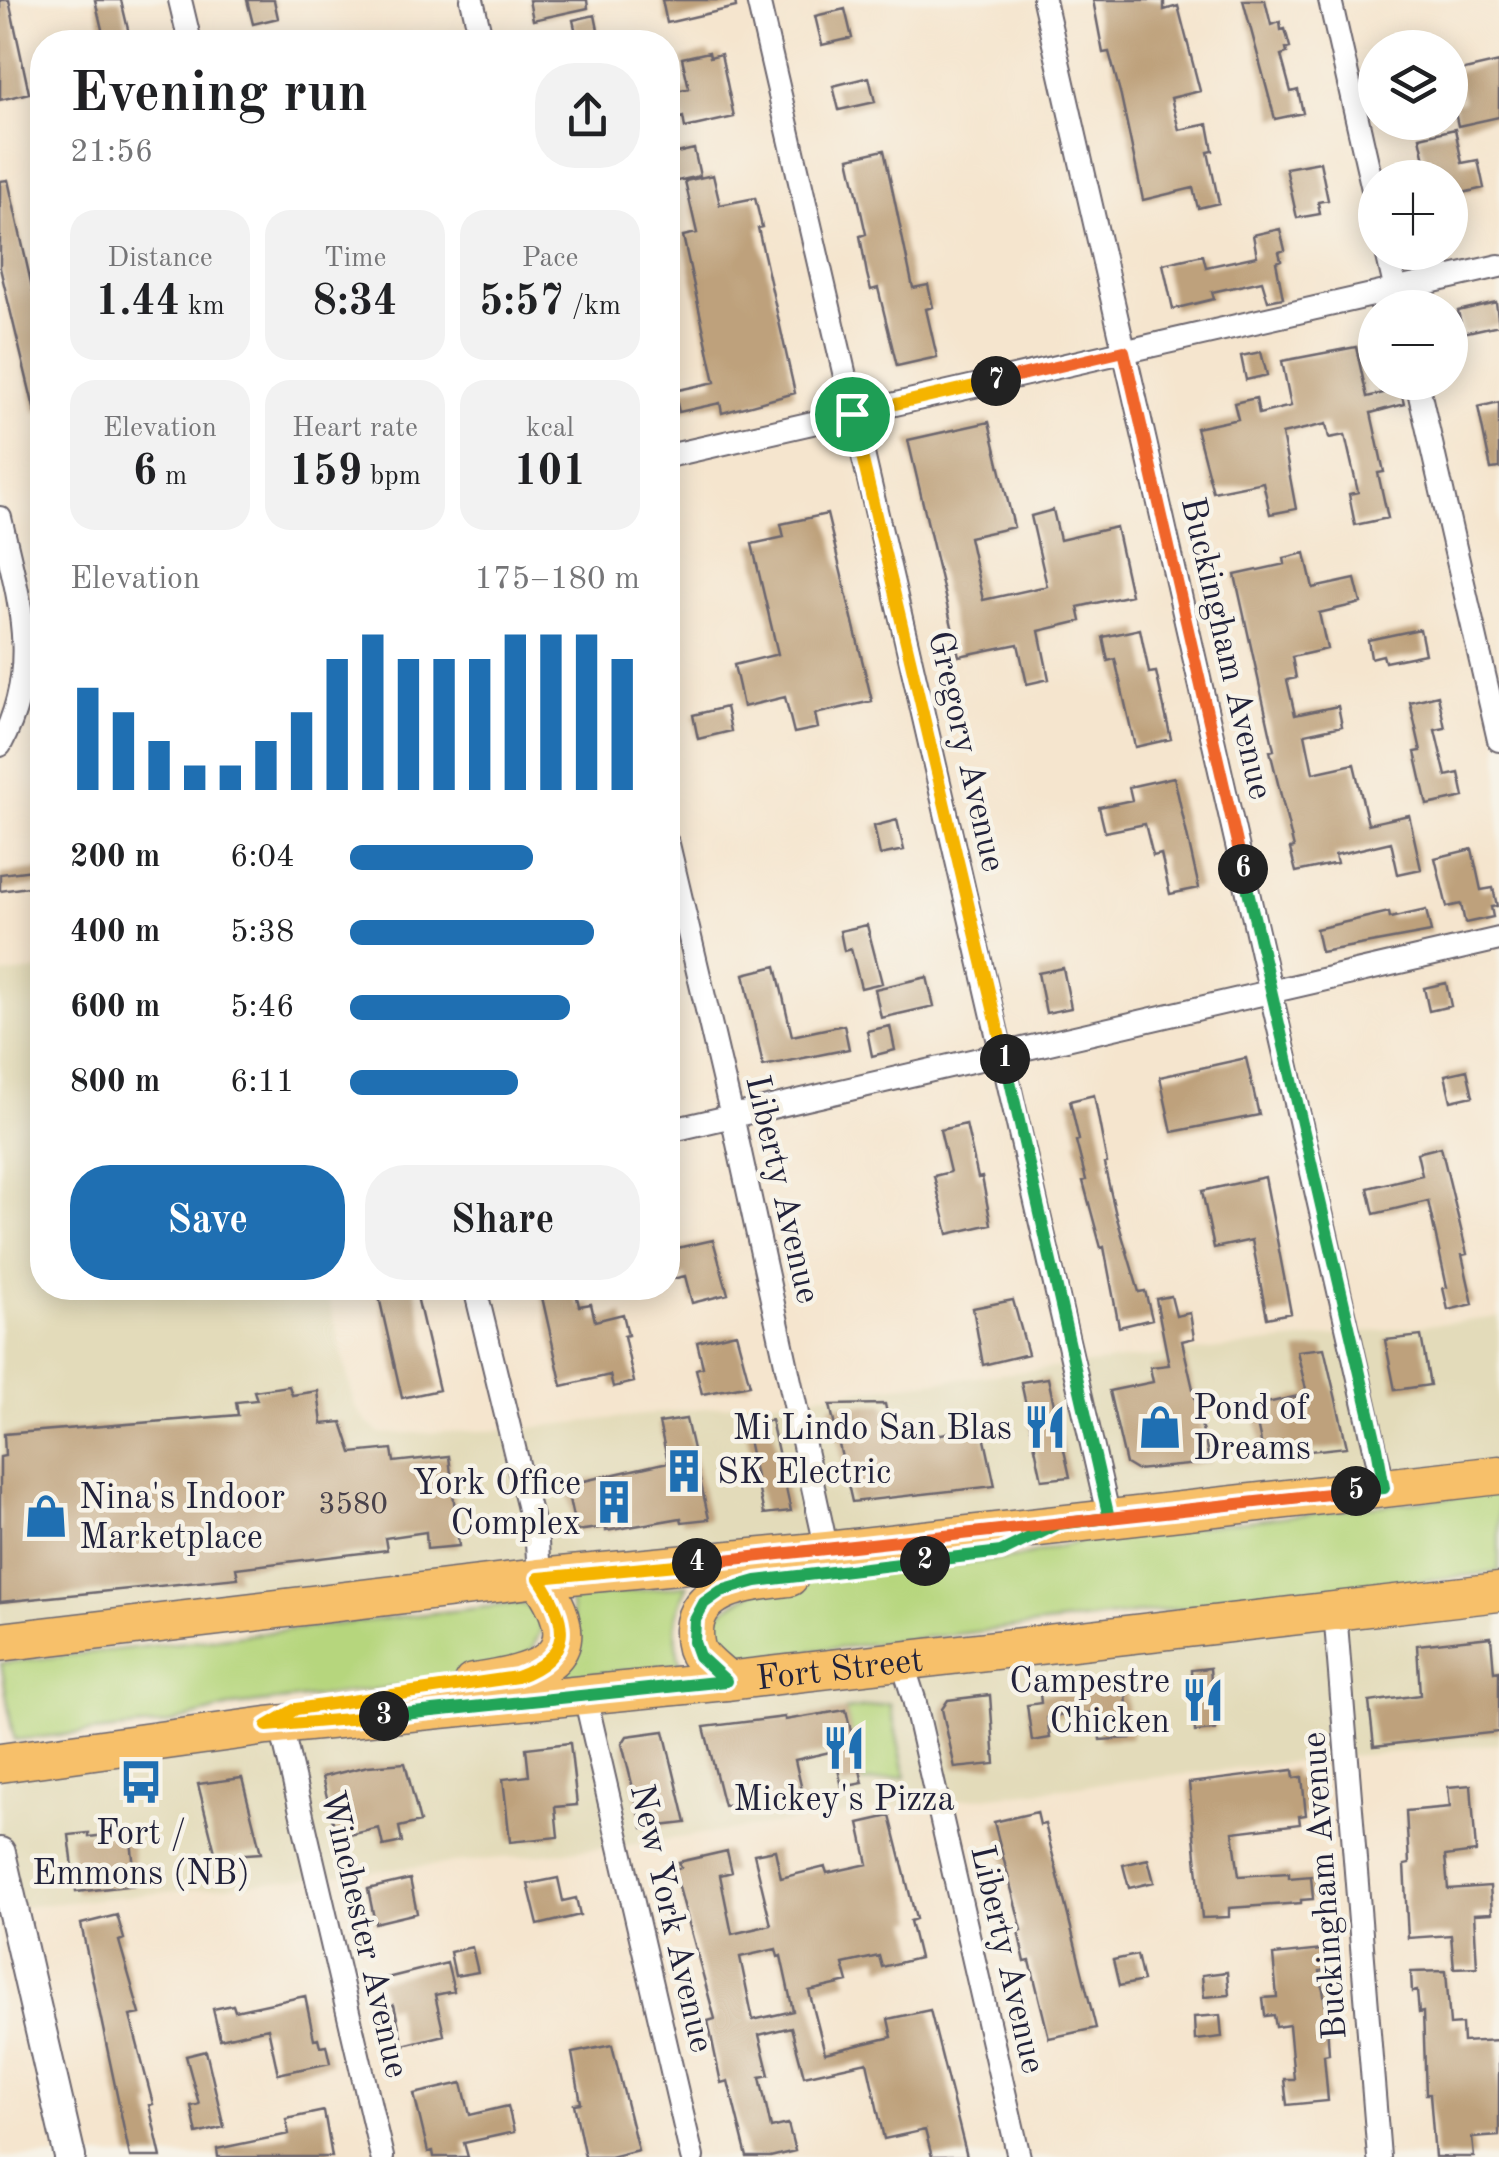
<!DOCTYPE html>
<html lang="en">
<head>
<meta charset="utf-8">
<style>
  :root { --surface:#fff; --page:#f2f2f2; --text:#202124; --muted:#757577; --accent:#1f6fb2 }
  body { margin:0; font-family:"Old Standard TT",serif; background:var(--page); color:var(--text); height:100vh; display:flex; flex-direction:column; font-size:38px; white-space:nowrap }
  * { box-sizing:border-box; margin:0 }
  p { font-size:32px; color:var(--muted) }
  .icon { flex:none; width:55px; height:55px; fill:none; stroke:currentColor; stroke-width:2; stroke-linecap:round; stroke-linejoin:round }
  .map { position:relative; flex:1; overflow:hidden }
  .panel { position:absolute; left:30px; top:30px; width:650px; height:1270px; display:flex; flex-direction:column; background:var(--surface); border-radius:40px; box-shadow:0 5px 25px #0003 }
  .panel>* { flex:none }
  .tools { position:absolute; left:1358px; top:30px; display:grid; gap:20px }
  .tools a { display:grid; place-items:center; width:110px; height:110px; border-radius:50%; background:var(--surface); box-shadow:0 5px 25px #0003; font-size:50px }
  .pin { position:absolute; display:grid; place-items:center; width:85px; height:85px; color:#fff; margin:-42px; border:5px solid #fff; border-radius:50%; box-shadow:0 2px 10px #0007 }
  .km { position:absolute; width:50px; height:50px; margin:-25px; border-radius:50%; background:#222; color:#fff; font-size:28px; line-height:50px; text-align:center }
  .round { display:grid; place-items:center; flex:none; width:105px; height:105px; border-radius:40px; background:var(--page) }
  .head { display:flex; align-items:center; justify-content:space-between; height:170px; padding:0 40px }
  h1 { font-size:55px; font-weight:700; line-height:75px }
  .figures { display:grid; grid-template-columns:repeat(3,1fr); gap:15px; height:170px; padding:10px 40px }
  .figures div { display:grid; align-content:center; border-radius:25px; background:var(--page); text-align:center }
  .figures b { font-size:42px; font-weight:700 }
  .figures small { font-size:28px; font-weight:400 }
  .figures p { font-size:28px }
  .chart { height:280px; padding:20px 40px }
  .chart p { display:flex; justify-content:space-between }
  .chart svg { width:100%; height:180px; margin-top:10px; stroke:var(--accent); stroke-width:6 }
  .button { display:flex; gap:20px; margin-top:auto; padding:20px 40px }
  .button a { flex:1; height:115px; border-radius:40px; background:var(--accent); color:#fff; font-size:40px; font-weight:700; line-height:115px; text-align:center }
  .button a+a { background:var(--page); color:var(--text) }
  ul { padding:0 40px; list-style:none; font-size:32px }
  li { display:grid; grid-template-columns:160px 120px 1fr; align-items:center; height:75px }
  li i { height:25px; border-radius:12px; background:var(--accent) }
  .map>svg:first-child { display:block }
</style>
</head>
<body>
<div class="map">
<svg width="1499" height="2157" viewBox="0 0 1499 2157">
  <rect width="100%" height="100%" fill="#f7f3e8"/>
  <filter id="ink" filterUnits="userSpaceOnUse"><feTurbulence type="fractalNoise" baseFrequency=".01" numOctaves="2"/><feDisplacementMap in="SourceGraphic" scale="20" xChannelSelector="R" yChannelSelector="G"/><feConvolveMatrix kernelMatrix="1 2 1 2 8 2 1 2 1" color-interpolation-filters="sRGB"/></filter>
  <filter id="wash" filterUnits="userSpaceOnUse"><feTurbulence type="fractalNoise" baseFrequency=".0048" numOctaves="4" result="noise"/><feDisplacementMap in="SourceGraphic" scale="40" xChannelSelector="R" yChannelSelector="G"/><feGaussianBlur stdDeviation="2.25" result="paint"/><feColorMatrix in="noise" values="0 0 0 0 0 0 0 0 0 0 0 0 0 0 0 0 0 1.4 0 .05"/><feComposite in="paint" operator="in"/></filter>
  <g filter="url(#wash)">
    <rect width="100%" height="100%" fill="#f5e5ce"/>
    <path fill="#e3dbba" d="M42,970V1288H326L355,1406L366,1422L381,1434L511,1430L1499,1317V1475L0,1642V975Z
      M1499,1592V1744L1348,1756L912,1805L621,1846L0,1909V1763Z"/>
    <path fill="#b6d67d" stroke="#6c7c5c" stroke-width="2.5" d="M1499,1492V1572L741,1659L727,1657L717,1650L710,1639V1627L718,1613L764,1585L1018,1557L1089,1539Z
      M688,1585C674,1613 672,1635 681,1665L562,1678L576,1651L570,1598Z
      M520,1603L532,1608L541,1619V1630L532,1650L487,1677L234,1706L163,1725L15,1740L12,1730L1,1663Z
      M890,1704L906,1777L863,1783L845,1710Z"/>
    <g id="blocks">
      <path fill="#bea17b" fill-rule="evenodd" d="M0,0H9L29,93L0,100Z
        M95,0H121L131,42H105Z
        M247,0H274L278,18L253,24Z
        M529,0H587L588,8L533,20Z
        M662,0H735L736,7L667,23Z
        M1093,0H1164V10L1178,6L1200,91L1171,98L1179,130L1208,124L1213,151L1208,152L1219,203L1198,208L1193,188L1143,200L1121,96L1109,52L1103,53Z
        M1243,0H1265L1271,25L1280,22L1281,30L1285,29L1290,47L1286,48L1287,53L1281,55L1291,92L1298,90L1303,113L1275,119Z
        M845,9L852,38L822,45L815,16Z
        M595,15L600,40L578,42L573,20Z
        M709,52L710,57L721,54L734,117L685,128L683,117L668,121V93L689,88L682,58Z
        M1499,62V117L1458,126L1453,103L1463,101L1456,72Z
        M869,77L875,102L839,110L833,86Z
        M1455,129L1462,163L1478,160L1484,188L1450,196V178H1429L1420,137Z
        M694,149L700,176L668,183V155Z
        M884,150L913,288L928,285L933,307L926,309L937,357L897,366L878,288L871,290L867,274L860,236L866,234L849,158Z
        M1320,162L1328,200L1318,202L1320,214L1297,218L1286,168Z
        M713,175L720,205L755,198L762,227L758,228L795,393L722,413L720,403L679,412L674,391L715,382L683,236L697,233L685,181Z
        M8,180L42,332V411L35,412L0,268V181Z
        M1280,229L1285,250L1279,252L1281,260L1276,262L1283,298L1268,301L1262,281L1212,292L1214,299L1173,309L1163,264L1203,255L1206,267L1257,256L1253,235Z
        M1496,302L1499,325L1463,333L1458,311Z
        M1356,347L1367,397L1400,389L1404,404L1371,413L1384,472L1378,473L1388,518L1355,525L1349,494L1358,492L1345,435L1329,438L1326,424L1282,434L1296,509L1270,514L1263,482L1213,492L1196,428L1238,419L1234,403L1256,398L1259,414L1291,406L1282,361Z
        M1261,352L1267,375L1246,380L1241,356Z
        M1499,402V468L1491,469L1478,407Z
        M989,422L1014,527L969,537L983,600L1047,586L1031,516L1053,510L1060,540L1116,527L1131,595L1078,607L1081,621L1039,631L1049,679L1027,684L1018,644L959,656L908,440Z
        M827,514L872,701L815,714L818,728L794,733L785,697L743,707L739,687L734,665L778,654L752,544L784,537L781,524Z
        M1305,553L1313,588L1355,579L1361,603L1319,613L1327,649L1292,657L1296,678L1287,680L1295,715L1338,706L1342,726L1305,734L1313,773L1354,764L1368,824L1409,815L1421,869L1398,874L1391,842L1335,855L1337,863L1296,872L1290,849L1294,848L1270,751L1274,750L1235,575L1285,564L1284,558Z
        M1140,629L1149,673L1156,672L1171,739L1135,747L1115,659L1108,661L1103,637Z
        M1420,629L1425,654L1385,662L1383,655L1371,658L1368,640Z
        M1438,695L1445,728L1435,730L1446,776L1459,773L1464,797L1427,805L1415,752L1421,751L1410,702Z
        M726,707L731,731L698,739L693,715Z
        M1174,777L1199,888L1170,894L1161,854L1153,856L1145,824L1105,832L1099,807L1132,800L1129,787Z
        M897,820L904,850L880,855L874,826Z
        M1472,849L1481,890L1493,888L1497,906L1491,907L1493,917L1465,923L1461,904L1447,907L1435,858Z
        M42,869V885L0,891V874Z
        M1426,910L1431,932L1321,952L1316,929L1389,912L1390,918Z
        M867,925L882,983L861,988L851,949L844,951L840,931Z
        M776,966L792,1036L844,1025L849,1049L763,1066L744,974Z
        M1063,968L1071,1008L1046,1013L1038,973Z
        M927,977L934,1006L881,1018L875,989Z
        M1446,983L1451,1006L1429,1011L1424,988Z
        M890,1026L895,1050L872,1056L867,1031Z
        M1246,1058L1259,1115L1172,1132L1160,1077Z
        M1467,1070L1473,1096L1451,1101L1445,1075Z
        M1094,1095L1107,1163L1104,1164L1116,1215L1139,1292L1145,1291L1152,1319L1119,1327L1104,1247L1101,1248L1083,1181L1086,1180L1076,1141L1079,1140L1070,1101Z
        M966,1124L978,1178L982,1177L991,1224L948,1234L934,1176L950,1172L940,1130Z
        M1441,1147L1467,1254L1462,1255L1473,1304L1448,1310L1443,1288L1447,1287L1428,1201L1374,1214L1368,1188L1422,1175L1417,1153Z
        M1265,1177L1291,1313L1267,1318L1252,1240L1214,1248L1202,1191Z
        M713,1240L728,1294L692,1303L685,1276L668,1280V1250Z
        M377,1288H415L439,1390L402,1398Z
        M540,1288H575L579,1306L591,1304L595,1321L623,1314L628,1335L624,1336L634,1382L613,1387L610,1375L562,1386Z
        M1171,1296L1176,1316L1190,1313L1194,1338L1182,1341L1210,1463L1136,1470L1126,1464L1109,1391L1153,1382L1150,1367L1169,1365L1156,1299Z
        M1013,1300L1028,1354L983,1365L973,1308Z
        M736,1333L750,1385L702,1394L696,1369L703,1367L697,1342Z
        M1421,1336L1430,1385L1395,1390L1385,1340Z
        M1324,1348L1347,1447L1264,1456L1253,1406L1307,1394L1297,1351Z
        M1048,1378L1070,1477L1042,1480L1021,1382Z
        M289,1386L292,1395L318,1391L322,1424L342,1422L352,1453L392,1449L394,1462L449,1456L459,1546L427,1549L426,1532L385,1538L387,1550L236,1568L238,1578L0,1602V1457L5,1456L4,1434L238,1415L236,1402L257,1400L254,1391Z
        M885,1404L890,1428L917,1423L921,1438L982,1426L995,1486L852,1502L830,1405Z
        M686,1419L709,1519L682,1522L681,1518L606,1531V1527L576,1531L566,1485L668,1462L659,1423Z
        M771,1420L791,1511L764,1514L745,1426Z
        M1491,1637L1494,1672L1499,1671V1732L1374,1746L1369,1702L1420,1695L1417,1645Z
        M1210,1668L1215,1730L1195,1732L1191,1670Z
        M1124,1679L1131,1738L1100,1740L1097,1712L1047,1717L1050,1738L1032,1741L1027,1705L1041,1703L1040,1694L1095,1688V1682Z
        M990,1695L995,1764L955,1768L942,1709L948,1700Z
        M846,1710L863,1783L842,1787L834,1751L795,1760L805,1803L785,1805L783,1799L724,1806L704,1727L785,1717V1720Z
        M664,1731L686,1823L643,1828L622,1744L627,1736Z
        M570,1743L577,1805L555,1807L558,1837L510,1842L503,1779L529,1776L526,1748Z
        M405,1763L420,1822L399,1827L402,1842L383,1846L379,1828L337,1838L322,1777L368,1766Z
        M1293,1770L1294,1778L1302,1777L1306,1815L1299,1816L1300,1824L1233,1832L1239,1876L1289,1873V1878L1311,1876L1313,1899L1301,1900V1903L1229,1908V1917L1202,1918L1189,1783Z
        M242,1778L261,1853L216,1856L198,1784Z
        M1471,1785L1476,1852L1445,1856L1448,1889L1490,1886L1492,1913L1474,1914L1477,1967L1454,1968L1451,1935L1408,1938L1404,1865L1409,1864L1406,1811L1450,1807L1448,1787Z
        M1037,1812L1040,1825L1045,1824L1096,2028L1049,2038L1030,1961L1025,1962L1018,1931L1022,1930L994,1822Z
        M890,1816L916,1919L910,1921L919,1958L882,1967L879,1956L843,1964L848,1982L809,1991L825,2053L892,2037L888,2019L930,2010L967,2157H932L925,2130L884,2139L867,2062L804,2076L791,2027L759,2035L769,2075L760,2077L771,2128L788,2124L795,2151L770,2157H747L728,2081L721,2083L708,2021L715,2019L674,1869L681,1867L679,1862L727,1851L732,1872L720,1875L732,1934L771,1925L754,1854L775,1850L781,1878L825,1867L827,1873L868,1864L859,1823ZM776,1949L778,1957L781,1956L793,2011L753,2020L740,1957Z
        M130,1832L136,1885L76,1892L69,1835L89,1833V1837Z
        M1148,1859L1154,1882L1129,1888L1123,1865Z
        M558,1878L563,1901L576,1898L580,1915L538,1925L528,1884Z
        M410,1879L417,1913L375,1923L368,1889Z
        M117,1915L124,1939L119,1941L140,2014L130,2016L153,2104L149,2105L161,2157H130L81,1924Z
        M472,1947L478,1972L455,1976L450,1952Z
        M1322,1950L1325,1970L1320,1971L1326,2008L1329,2054L1324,2055L1328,2101L1287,2105L1284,2079H1294L1289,2025L1276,2027L1274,2015L1265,2016L1263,1998L1277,1997L1273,1955Z
        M1137,1955L1143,1981L1119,1986L1113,1960Z
        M447,1963L454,1991L435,1995L444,2035L403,2045L394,2005L386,2007L379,1980Z
        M1446,1971L1450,2025L1462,2024L1463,2042L1499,2040V2136L1472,2138L1474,2157H1435L1430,2094H1426L1423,2012L1419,2013L1417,1991L1412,1992L1411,1972Z
        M1227,1972L1229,1995L1204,1997L1202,1975Z
        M305,1996L314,2039L318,2038L320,2046L326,2045L330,2063L278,2074L268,2028L220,2039L213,2009L233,2005L235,2011Z
        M1220,2015L1222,2037L1195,2040L1194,2017Z
        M612,2045L638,2150L610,2157H585L574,2104L581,2103L572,2053Z
        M206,2051L224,2127L197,2134L191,2106L199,2104L186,2056Z
        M462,2083L470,2115L508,2106L514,2132L464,2143L468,2157H434L433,2151L428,2152L414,2094Z
        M324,2111L332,2157H218L217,2149L289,2134L286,2119Z"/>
    </g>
  </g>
  <g filter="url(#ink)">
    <use href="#blocks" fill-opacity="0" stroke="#6c666e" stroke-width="2.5"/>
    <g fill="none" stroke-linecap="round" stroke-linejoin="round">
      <g stroke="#6c666e" stroke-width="26">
        <path id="minor" d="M180,0L190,42
          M472,0L482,42
          M758,0L1109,1518
          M1044,0L1384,1488
          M1330,0L1375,198
          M1387,252L1400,308
          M1417,382L1499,740
          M668,456L1499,266
          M0,518C19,600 42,666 0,745
          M668,844L732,1116L827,1551
          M668,1131L1499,939
          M475,1288L537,1542L539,1578
          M1335,1611L1379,2157
          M902,1661L914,1699L1019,2157
          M585,1696L692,2157
          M281,1726L382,2157"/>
      </g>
      <g stroke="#6c666e" stroke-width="34">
        <path id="tertiary" d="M0,1853L70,2157"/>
      </g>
      <g stroke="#6c666e" stroke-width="41">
        <g id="primary">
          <path d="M0,1642L539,1578L827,1551L1499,1475"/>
          <path d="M726,1681C717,1672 704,1663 698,1653C694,1645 694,1638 694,1630C697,1585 754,1581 789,1577"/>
          <path d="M473,1683C546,1673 593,1656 539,1578"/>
          <path id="s1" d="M0,1763L267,1726L726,1681L1499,1592"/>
        </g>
      </g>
      <use href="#minor" stroke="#fff" stroke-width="22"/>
      <use href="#tertiary" stroke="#fff" stroke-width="30"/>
      <use href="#primary" stroke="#f7c06b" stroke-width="38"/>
    </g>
  </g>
  <g fill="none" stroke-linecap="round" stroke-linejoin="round" filter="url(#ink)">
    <g stroke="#fff" stroke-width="20">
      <path id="split-1" d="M852,414L1005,1059"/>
    </g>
    <g stroke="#fff" stroke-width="20">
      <path id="split-2" d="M925,1561L1001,1552L1058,1524L1109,1518L1005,1059"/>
    </g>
    <g stroke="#fff" stroke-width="20">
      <path id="split-3" d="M384,1716L726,1681L699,1656L694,1642L695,1620L704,1603L721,1591L756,1581L925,1561"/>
    </g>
    <g stroke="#fff" stroke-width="20">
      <path id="split-4" d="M384,1716L267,1726L296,1709L517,1677C574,1656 569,1622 539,1578L697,1563"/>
    </g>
    <g stroke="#fff" stroke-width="20">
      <path id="split-5" d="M697,1563L1356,1491"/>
    </g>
    <g stroke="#fff" stroke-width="20">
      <path id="split-6" d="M1243,869L1377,1447L1384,1488L1356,1491"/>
    </g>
    <g stroke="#fff" stroke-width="20">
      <path id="split-7" d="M996,381L1124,351L1243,869"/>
    </g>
    <g stroke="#fff" stroke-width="20">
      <path id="split-8" d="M852,414L996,381"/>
    </g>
    <use href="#split-1" stroke="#f5b400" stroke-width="12"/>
    <use href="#split-2" stroke="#22a559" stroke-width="12"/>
    <use href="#split-3" stroke="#22a559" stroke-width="12"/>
    <use href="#split-4" stroke="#f5b400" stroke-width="12"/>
    <use href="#split-5" stroke="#f0652b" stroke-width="12"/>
    <use href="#split-6" stroke="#22a559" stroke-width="12"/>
    <use href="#split-7" stroke="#f0652b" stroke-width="12"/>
    <use href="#split-8" stroke="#f5b400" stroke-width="12"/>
  </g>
  <defs>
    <g id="restaurant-bare" transform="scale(3.45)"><path d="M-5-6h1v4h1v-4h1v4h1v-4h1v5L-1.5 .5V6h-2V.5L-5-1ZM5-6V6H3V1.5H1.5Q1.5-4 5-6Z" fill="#1f6fb2" stroke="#f7f3e8" stroke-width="2.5" paint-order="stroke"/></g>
    <g id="shop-bare" transform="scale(3.45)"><path d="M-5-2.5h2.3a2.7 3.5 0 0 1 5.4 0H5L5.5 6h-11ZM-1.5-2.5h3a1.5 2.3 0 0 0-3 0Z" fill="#1f6fb2" stroke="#f7f3e8" stroke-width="2.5" paint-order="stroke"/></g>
    <g id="building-bare" transform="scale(3.45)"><path d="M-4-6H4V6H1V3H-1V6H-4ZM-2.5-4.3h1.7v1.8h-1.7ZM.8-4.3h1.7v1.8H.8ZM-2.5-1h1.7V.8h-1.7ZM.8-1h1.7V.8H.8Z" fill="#1f6fb2" stroke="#f7f3e8" stroke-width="2.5" paint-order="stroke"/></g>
    <g id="bus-bare" transform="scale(3.45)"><path d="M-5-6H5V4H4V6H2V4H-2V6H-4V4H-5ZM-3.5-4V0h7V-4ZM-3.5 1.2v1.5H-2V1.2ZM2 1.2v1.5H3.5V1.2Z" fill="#1f6fb2" stroke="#f7f3e8" stroke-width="2.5" paint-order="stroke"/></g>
  </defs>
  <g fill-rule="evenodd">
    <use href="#restaurant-bare" x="1045" y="1427"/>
    <use href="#shop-bare" x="1160" y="1427"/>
    <use href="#building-bare" x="684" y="1471"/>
    <use href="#building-bare" x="614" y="1502"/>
    <use href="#shop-bare" x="46" y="1516"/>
    <use href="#restaurant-bare" x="1203" y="1700"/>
    <use href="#restaurant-bare" x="844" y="1748"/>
    <use href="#bus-bare" x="141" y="1782"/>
  </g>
  <g text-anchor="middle" stroke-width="9" stroke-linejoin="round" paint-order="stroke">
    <g font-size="30" fill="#49424b">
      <text x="353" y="1513">3580</text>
    </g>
    <g font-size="35" fill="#22223b" stroke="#f7f3e8">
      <text transform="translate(1228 648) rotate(77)" y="12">Buckingham Avenue</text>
      <text transform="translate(968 751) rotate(77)" y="12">Gregory Avenue</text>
      <text transform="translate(784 1189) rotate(77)" y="12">Liberty Avenue</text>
      <text dy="12" stroke="none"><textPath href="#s1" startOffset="845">Fort Street</textPath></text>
      <text transform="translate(1323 1886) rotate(-94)" y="12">Buckingham Avenue</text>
      <text transform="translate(673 1918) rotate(77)" y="12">New York Avenue</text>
      <text transform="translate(366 1934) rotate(77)" y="12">Winchester Avenue</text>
      <text transform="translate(1009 1959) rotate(77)" y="12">Liberty Avenue</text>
    </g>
    <g font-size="35" fill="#22223b" stroke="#f7f3e8" text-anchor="start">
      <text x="1193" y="1419">Pond of<tspan x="1193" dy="40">Dreams</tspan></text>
      <text x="1012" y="1439" text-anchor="end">Mi Lindo San Blas</text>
      <text x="717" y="1483">SK Electric</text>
      <text x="581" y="1494" text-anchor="end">York Office<tspan x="581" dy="40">Complex</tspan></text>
      <text x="79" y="1508">Nina's Indoor<tspan x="79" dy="40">Marketplace</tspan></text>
      <text x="1170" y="1692" text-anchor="end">Campestre<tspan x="1170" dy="40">Chicken</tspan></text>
      <text x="844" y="1810" text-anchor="middle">Mickey's Pizza</text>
      <text x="141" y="1844" text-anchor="middle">Fort /<tspan x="141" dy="40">Emmons (NB)</tspan></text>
    </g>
  </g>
</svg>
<div class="tools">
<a><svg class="icon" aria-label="layers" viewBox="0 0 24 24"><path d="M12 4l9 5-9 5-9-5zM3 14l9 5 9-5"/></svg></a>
<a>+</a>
<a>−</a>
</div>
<div class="pin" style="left:852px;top:414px;background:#1e9e55"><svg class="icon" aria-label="arrive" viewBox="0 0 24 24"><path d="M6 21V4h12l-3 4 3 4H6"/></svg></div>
<b class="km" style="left:1005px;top:1059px">1</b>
<b class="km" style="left:925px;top:1561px">2</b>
<b class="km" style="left:384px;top:1716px">3</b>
<b class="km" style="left:697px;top:1563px">4</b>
<b class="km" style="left:1356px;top:1491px">5</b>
<b class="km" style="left:1243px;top:869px">6</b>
<b class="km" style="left:996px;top:381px">7</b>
<section class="panel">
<div class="head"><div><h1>Evening run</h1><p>21:56</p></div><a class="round"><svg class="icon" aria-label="share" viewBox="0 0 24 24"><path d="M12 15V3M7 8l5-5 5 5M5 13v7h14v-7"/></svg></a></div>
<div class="figures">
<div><p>Distance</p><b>1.44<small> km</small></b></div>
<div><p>Time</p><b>8:34</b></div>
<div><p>Pace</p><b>5:57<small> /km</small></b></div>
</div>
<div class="figures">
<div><p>Elevation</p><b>6<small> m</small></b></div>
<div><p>Heart rate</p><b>159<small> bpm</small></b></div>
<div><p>kcal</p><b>101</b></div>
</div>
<div class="chart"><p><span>Elevation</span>175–180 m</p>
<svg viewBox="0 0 160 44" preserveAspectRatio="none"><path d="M5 44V19M15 44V25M25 44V32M35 44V38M45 44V38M55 44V32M65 44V25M75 44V12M85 44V6M95 44V12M105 44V12M115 44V12M125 44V6M135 44V6M145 44V6M155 44V12"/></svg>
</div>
<ul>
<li><b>200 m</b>6:04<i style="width:63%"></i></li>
<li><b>400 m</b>5:38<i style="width:84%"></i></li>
<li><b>600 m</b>5:46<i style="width:76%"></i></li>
<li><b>800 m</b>6:11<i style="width:58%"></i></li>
</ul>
<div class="button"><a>Save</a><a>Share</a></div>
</section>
</div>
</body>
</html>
